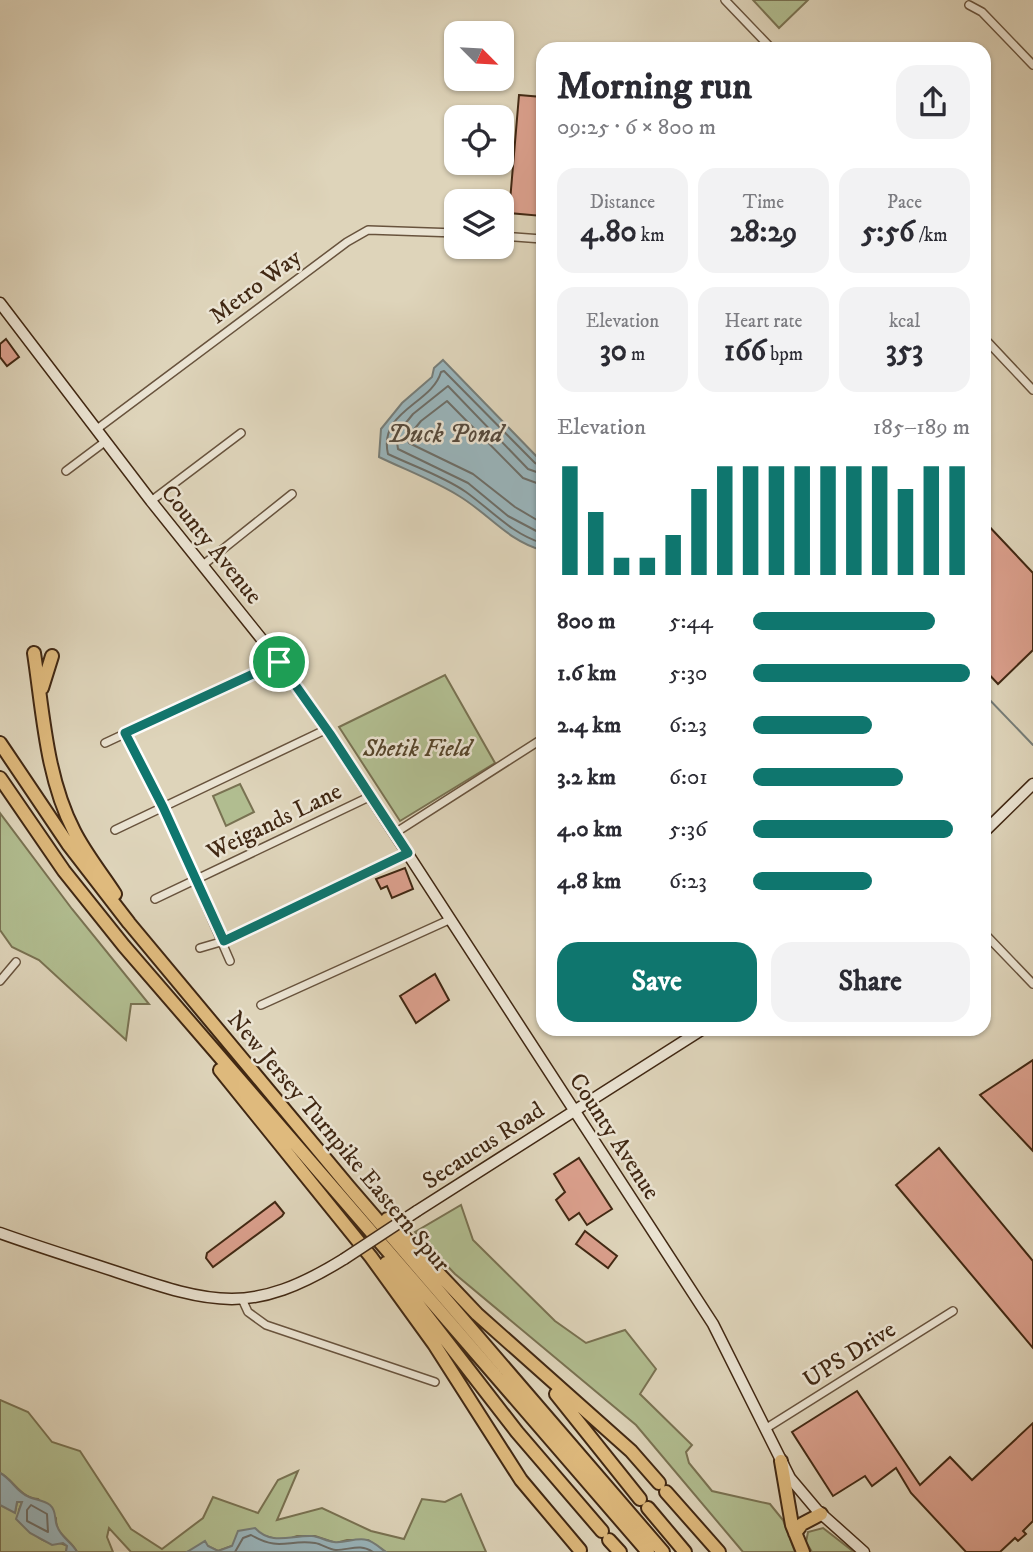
<!DOCTYPE html>
<html lang="en">
<head>
<meta charset="utf-8">
<style>
  :root { --surface:#fff; --page:#f2f2f3; --text:#2b2b33; --muted:#7c7c81; --accent:#0f766e }
  body { margin:0; font-family:"IM FELL DW Pica",serif; background:var(--page); color:var(--text); height:100vh; display:flex; flex-direction:column; font-size:26px; white-space:nowrap }
  * { box-sizing:border-box; margin:0 }
  p { font-size:23px; color:var(--muted) }
  .icon { flex:none; width:38px; height:38px; fill:none; stroke:currentColor; stroke-width:2; stroke-linecap:round; stroke-linejoin:round }
  .map { position:relative; flex:1; overflow:hidden }
  .sheet { position:absolute; left:536px; top:42px; width:455px; height:994px; display:flex; flex-direction:column; background:var(--surface); border-radius:21px; box-shadow:0 2px 5px #0004 }
  .sheet>* { flex:none }
  .needle { width:46px; rotate:114deg }
  .controls { position:absolute; left:444px; top:21px; display:grid; gap:14px }
  .controls a { display:grid; place-items:center; width:70px; height:70px; border-radius:14px; background:var(--surface); box-shadow:0 2px 5px #0004; font-size:35px }
  .pin { position:absolute; display:grid; place-items:center; width:60px; height:60px; color:#fff; margin:-30px; border:4px solid #fff; border-radius:50%; box-shadow:0 2px 7px #0007 }
  .round { display:grid; place-items:center; flex:none; width:74px; height:74px; border-radius:21px; background:var(--page) }
  .summary { display:flex; align-items:center; justify-content:space-between; height:119px; padding:0 21px }
  h1 { font-size:38px; font-weight:700; line-height:52px }
  .stats { display:grid; grid-template-columns:repeat(3,1fr); gap:10px; height:119px; padding:7px 21px }
  .stats div { display:grid; align-content:center; border-radius:18px; background:var(--page); text-align:center }
  .stats b { font-size:30px; font-weight:700 }
  .stats small { font-size:19px; font-weight:400 }
  .stats p { font-size:19px }
  .chart { height:196px; padding:14px 21px }
  .chart p { display:flex; justify-content:space-between }
  .chart svg { width:100%; height:126px; margin-top:7px; stroke:var(--accent); stroke-width:6 }
  .action { display:flex; gap:14px; margin-top:auto; padding:14px 21px }
  .action a { flex:1; height:80px; border-radius:21px; background:var(--accent); color:#fff; font-size:28px; font-weight:700; line-height:80px; text-align:center }
  .action a+a { background:var(--page); color:var(--text) }
  ul { padding:0 21px; list-style:none; font-size:23px }
  li { display:grid; grid-template-columns:112px 84px 1fr; align-items:center; height:52px }
  li i { height:18px; border-radius:9px; background:var(--accent) }
  .map>svg:first-child { display:block }
</style>
</head>
<body>
<div class="map">
<svg width="1033" height="1552" viewBox="0 0 1033 1552">
  <rect width="100%" height="100%" fill="#ded4ba"/>
  <filter id="stains"><feTurbulence type="fractalNoise" baseFrequency=".00286" numOctaves="4"/><feColorMatrix values="0 0 0 0 .2 0 0 0 0 .09 0 0 0 0 .02 0 0 0 .5 -.17"/></filter>
  <radialGradient id="worn" r=".72"><stop offset=".6" stop-color="#630" stop-opacity="0"/><stop offset="1" stop-color="#630" stop-opacity=".3"/></radialGradient>
  <path fill="#b1bd90" stroke="#797252" stroke-width="2" d="M753,0H808L779,28Z
    M445,675L495,763L400,821L339,727Z
    M240,784L254,812L226,826L213,796Z
    M0,813L72,909L149,1004H131L126,1040L39,960L12,947L0,930Z
    M461,1205L473,1240L555,1321L586,1343L625,1330L656,1369L640,1394L692,1445L686,1452L689,1463L712,1491L770,1504L783,1520L795,1552H743L636,1425L455,1274L415,1232Z
    M0,1400L28,1412L52,1442L80,1451L131,1529L162,1549L203,1518L213,1497L258,1513L278,1480L298,1471L277,1520L322,1508L371,1531L404,1539L422,1499L445,1502L461,1494L486,1552H386L368,1540H347L336,1543L315,1536H297L283,1541L262,1535L218,1551L208,1546L187,1552H131L109,1528L107,1537L113,1552H77C71,1539 55,1535 56,1518L38,1499C19,1497 14,1480 0,1473Z
    M17,1502H22L19,1510C25,1521 33,1537 45,1541C53,1544 60,1541 67,1546L66,1552H0V1505L15,1512Z
    M823,1528L854,1552H812L806,1542L808,1532Z"/>
  <path fill="#99b5bc" stroke="#767d78" stroke-width="2" d="M443,360L542,462V550C508,541 489,514 459,496C435,481 406,470 379,457L381,429L402,403L432,377L434,368Z
    M0,1473C12,1479 16,1492 29,1497C36,1500 43,1500 50,1505C57,1511 54,1519 57,1526C61,1538 72,1542 77,1552H66L67,1546L63,1543L52,1545L30,1533L16,1519L22,1502H17L15,1513L0,1505Z
    M255,1528C272,1546 291,1535 312,1536C320,1537 326,1541 334,1542C344,1544 356,1537 367,1540C373,1541 380,1548 386,1552H187L205,1541L208,1546L218,1551L232,1546L238,1531Z"/>
  <g fill="none" stroke-linecap="round" stroke-linejoin="round">
    <path stroke="#6d6e68" stroke-width="2" d="M542,466L535,463L444,371L441,372C432,404 378,411 388,454C413,466 443,476 466,492C491,510 512,534 542,543
      M542,474L528,469L448,386L413,414L396,435L398,449L468,483L508,516L542,534
      M542,485L523,478L447,401L421,421L407,438L409,443L473,474L515,507L542,523
      M31,1505L47,1514L48,1532L27,1521V1510Z
      M235,1552L243,1538L251,1535C280,1552 288,1539 315,1543C322,1544 329,1550 336,1550C350,1550 360,1543 373,1552"/>
    <path stroke="#767d78" stroke-width="2" d="M984,694L1033,745"/>
  </g>
  <path fill="#da9f8c" stroke="#412813" stroke-width="2" d="M519,95L542,97V216L509,213Z
    M6,339L19,357L7,366L0,357V344Z
    M984,521L1033,573V650L998,684L984,669Z
    M405,868L413,889L392,898L387,886L381,889L376,879Z
    M435,974L449,1000L416,1023L400,996Z
    M1033,1060V1151L980,1095Z
    M939,1148L1033,1261V1348L896,1185Z
    M579,1158L612,1209L587,1225L579,1213L569,1220L556,1200L565,1192L554,1174Z
    M275,1202L284,1213L282,1216L213,1267L206,1258L207,1253Z
    M585,1231L617,1256L608,1268L576,1244Z
    M857,1391L920,1485L950,1457L972,1480L1033,1423V1521L1023,1531L1026,1534L1018,1541L1015,1538L1000,1552H966L911,1493L896,1468L872,1486L865,1476L833,1496L792,1432Z"/>
  <g fill="none" stroke-linecap="round" stroke-linejoin="round">
    <g stroke="#68533d" stroke-width="10">
      <path id="street" d="M725,0L772,49
        M969,5L982,12L1033,65
        M502,236L542,239
        M984,338L1033,390
        M97,429L347,242L368,230L457,233
        M66,471L106,441
        M151,501L241,433
        M203,565L292,494
        M125,733L163,807L230,961
        M105,743L279,662
        M115,830L327,729
        M395,833L542,739
        M155,899L371,796
        M984,933L1033,984
        M200,948L224,941L409,854
        M0,981L16,962
        M261,1005L451,919
        M242,1299L248,1312L266,1325L435,1382
        M765,1429L953,1311"/>
    </g>
    <g stroke="#412813" stroke-width="13">
      <path id="secondary" d="M0,303L151,501L268,647L330,734L713,1324L790,1478L817,1510L864,1552
        M984,832L1033,784
        M417,1211L703,1029
        M0,1233C39,1247 78,1259 117,1272C213,1304 252,1316 344,1259"/>
    </g>
    <g stroke="#412813" stroke-width="16">
      <path id="highway" d="M34,653C43,712 46,777 74,831C85,853 102,874 115,894
        M42,688L52,656
        M0,743L68,844L129,923L349,1187L663,1552
        M0,778L64,871L124,946L648,1552
        M220,1070L371,1257L434,1344L521,1480L580,1550
        M387,1219L477,1314L631,1451L659,1483
        M386,1263L517,1432L602,1531
        M556,1394L640,1499
        M781,1461L792,1525L803,1552
        M666,1492L719,1552
        M648,1508L685,1552
        M795,1533L802,1524L821,1514
        M609,1540L620,1552"/>
    </g>
    <use href="#street" stroke="#eae3d2" stroke-width="7"/>
    <use href="#secondary" stroke="#eae3d2" stroke-width="10"/>
    <use href="#highway" stroke="#dfba7d" stroke-width="12"/>
    <g stroke="#412813" stroke-width="13" stroke-linecap="butt">
      <path id="secondary-bridge" d="M344,1259L417,1211"/>
    </g>
    <use href="#secondary-bridge" stroke="#eae3d2" stroke-width="10"/>
  </g>
  <g fill="none" stroke-linecap="round" stroke-linejoin="round">
    <g stroke="#fff" stroke-width="14">
      <path id="route" d="M279,662L330,734L408,853L224,941L163,807L125,733Z"/>
    </g>
    <use href="#route" stroke="#0f766e" stroke-width="9"/>
  </g>
  <g text-anchor="middle" stroke-width="5" stroke-linejoin="round" paint-order="stroke">
    <g font-size="24" fill="#412813" stroke="#eae3d2">
      <text transform="translate(255 286) rotate(-37)" y="8">Metro Way</text>
      <text transform="translate(212 544) rotate(51)" y="8">County Avenue</text>
      <text transform="translate(274 821) rotate(-26)" y="8">Weigands Lane</text>
      <text transform="translate(615 1136) rotate(57)" y="8">County Avenue</text>
      <text transform="translate(339 1141) rotate(50)" y="8">New Jersey Turnpike Eastern Spur</text>
      <text transform="translate(483 1145) rotate(-33)" y="8">Secaucus Road</text>
      <text transform="translate(849 1354) rotate(-32)" y="8">UPS Drive</text>
    </g>
    <g font-size="24" font-style="italic" fill="#57462c" stroke="#eae3d2">
      <text x="417" y="756">Shetik Field</text>
    </g>
    <g font-size="26" font-style="italic" fill="#574b3d" stroke="#eae3d2">
      <text x="445" y="442">Duck Pond</text>
    </g>
  </g>
  <rect width="100%" height="100%" filter="url(#stains)"/>
  <rect width="100%" height="100%" fill="url(#worn)"/>
</svg>
<div class="controls">
<a><svg class="needle" viewBox="-14 -14 28 28"><path d="M0-13l5 13h-10z" fill="#e53935"/><path d="M0 13l5-13h-10z" fill="#7c7c81"/></svg></a>
<a><svg class="icon" aria-label="locate" viewBox="0 0 24 24"><circle cx="12" cy="12" r="6"/><path d="M12 2v4M12 18v4M2 12h4M18 12h4"/></svg></a>
<a><svg class="icon" aria-label="layers" viewBox="0 0 24 24"><path d="M12 4l9 5-9 5-9-5zM3 14l9 5 9-5"/></svg></a>
</div>
<div class="pin" style="left:279px;top:662px;background:#1e9e55"><svg class="icon" aria-label="arrive" viewBox="0 0 24 24"><path d="M6 21V4h12l-3 4 3 4H6"/></svg></div>
<section class="sheet">
<div class="summary"><div><h1>Morning run</h1><p>09:25 · 6 × 800 m</p></div><a class="round"><svg class="icon" aria-label="share" viewBox="0 0 24 24"><path d="M12 15V3M7 8l5-5 5 5M5 13v7h14v-7"/></svg></a></div>
<div class="stats">
<div><p>Distance</p><b>4.80<small> km</small></b></div>
<div><p>Time</p><b>28:29</b></div>
<div><p>Pace</p><b>5:56<small> /km</small></b></div>
</div>
<div class="stats">
<div><p>Elevation</p><b>30<small> m</small></b></div>
<div><p>Heart rate</p><b>166<small> bpm</small></b></div>
<div><p>kcal</p><b>353</b></div>
</div>
<div class="chart"><p><span>Elevation</span>185–189 m</p>
<svg viewBox="0 0 160 44" preserveAspectRatio="none"><path d="M5 44V6M15 44V22M25 44V38M35 44V38M45 44V30M55 44V14M65 44V6M75 44V6M85 44V6M95 44V6M105 44V6M115 44V6M125 44V6M135 44V14M145 44V6M155 44V6"/></svg>
</div>
<ul>
<li><b>800 m</b>5:44<i style="width:84%"></i></li>
<li><b>1.6 km</b>5:30<i style="width:100%"></i></li>
<li><b>2.4 km</b>6:23<i style="width:55%"></i></li>
<li><b>3.2 km</b>6:01<i style="width:69%"></i></li>
<li><b>4.0 km</b>5:36<i style="width:92%"></i></li>
<li><b>4.8 km</b>6:23<i style="width:55%"></i></li>
</ul>
<div class="action"><a>Save</a><a>Share</a></div>
</section>
</div>
</body>
</html>
